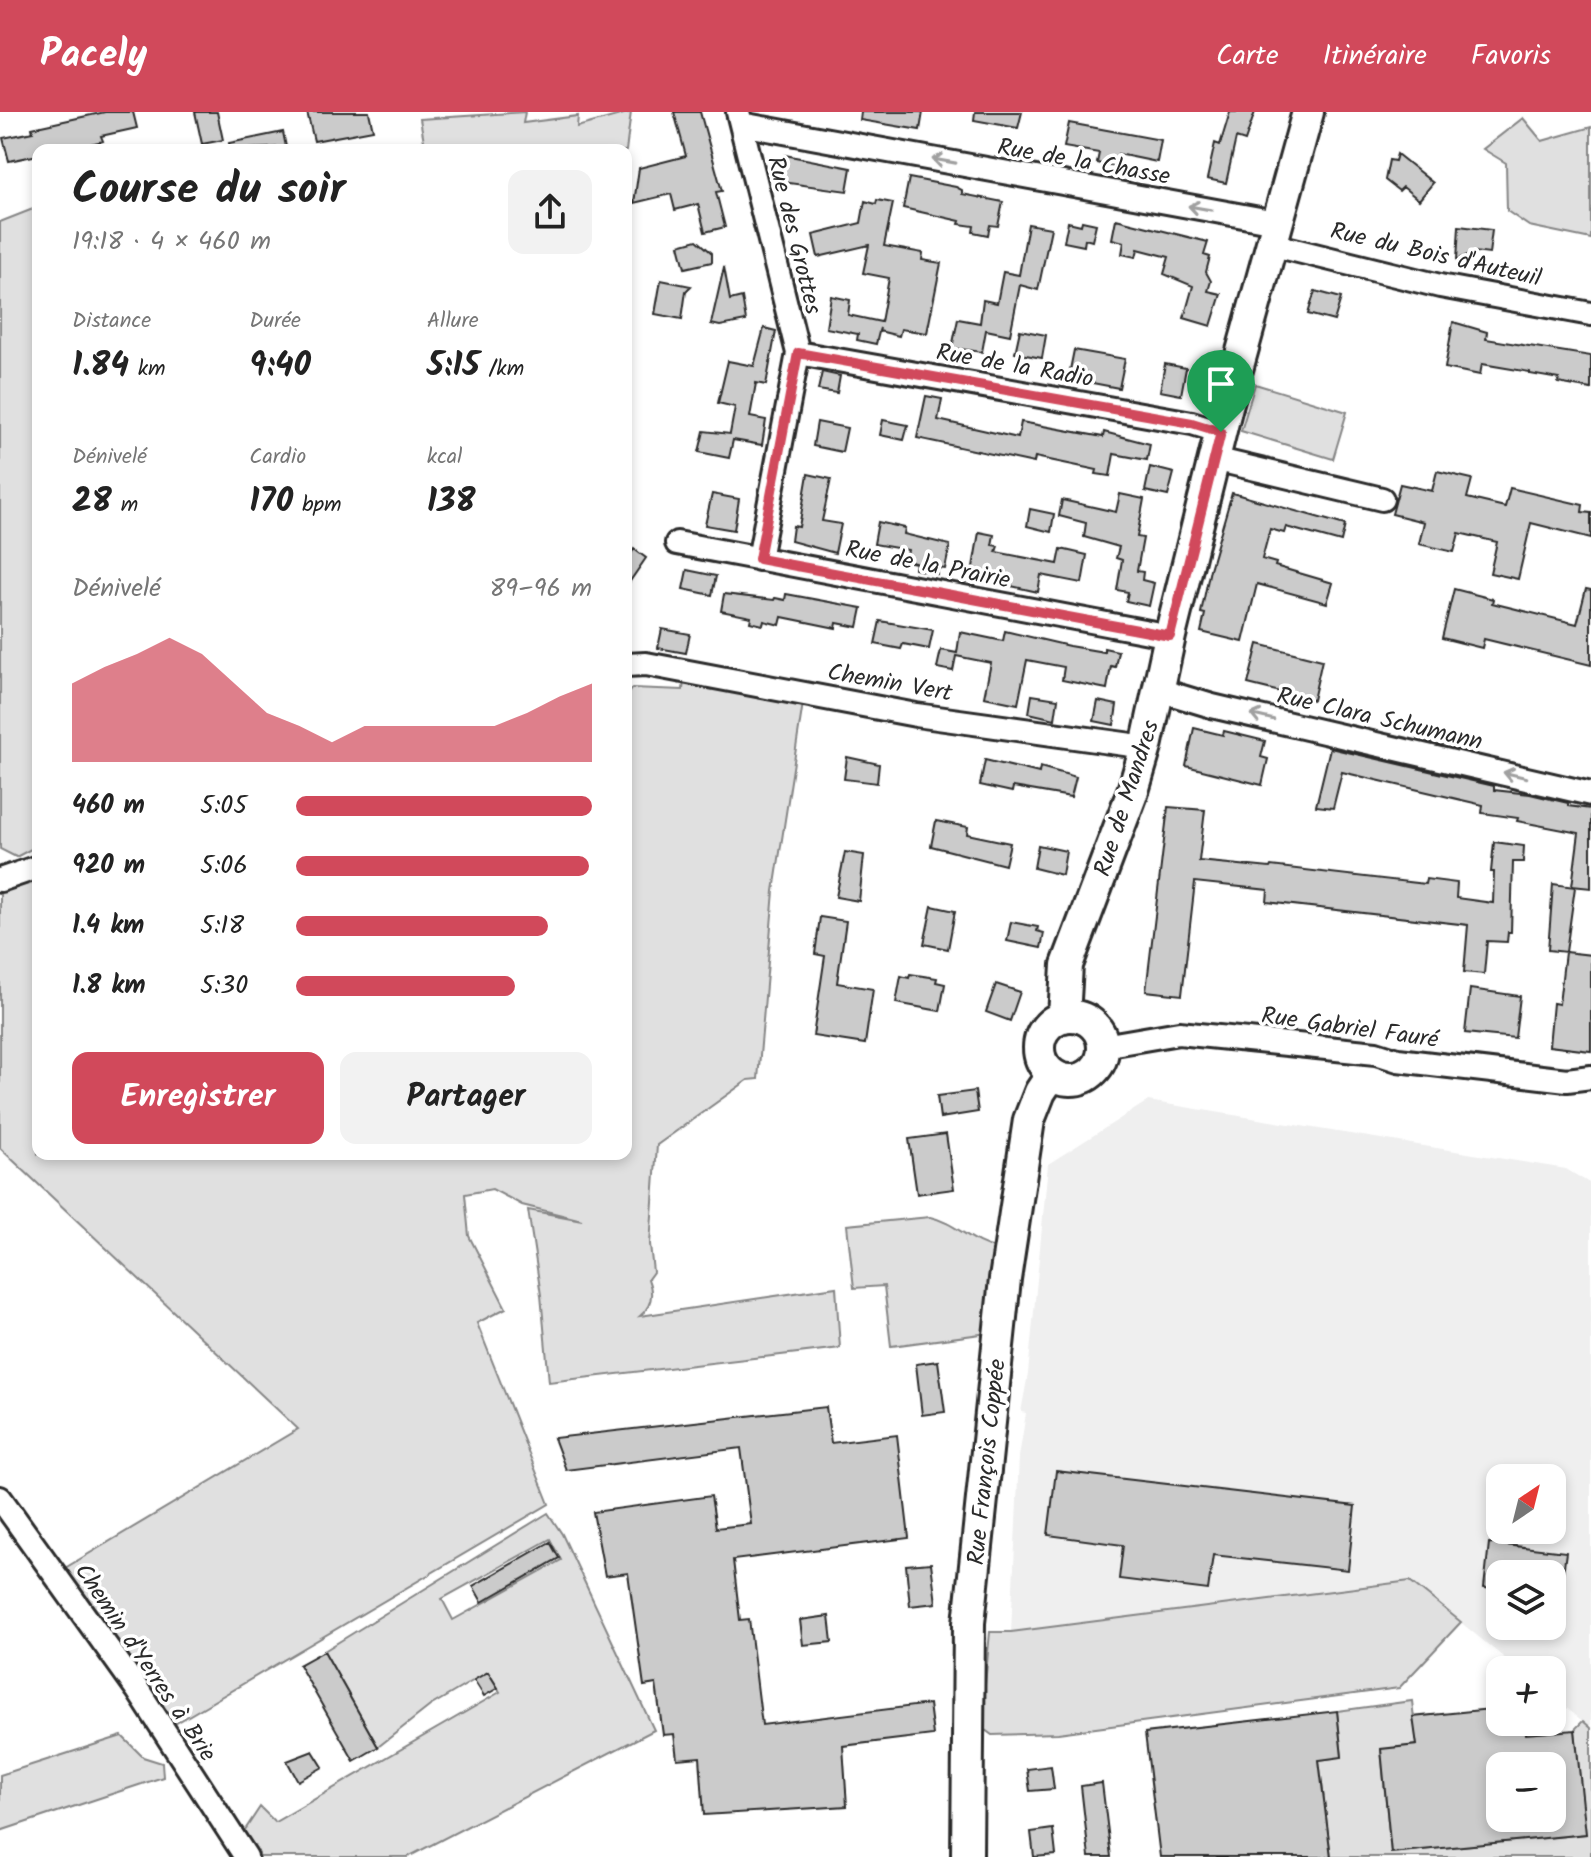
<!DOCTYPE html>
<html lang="fr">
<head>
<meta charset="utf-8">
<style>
  :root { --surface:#fff; --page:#f2f2f2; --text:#222; --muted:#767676; --accent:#d1495b }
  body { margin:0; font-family:Kalam,sans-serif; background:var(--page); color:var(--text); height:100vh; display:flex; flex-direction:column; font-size:30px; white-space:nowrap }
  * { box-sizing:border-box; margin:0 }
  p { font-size:26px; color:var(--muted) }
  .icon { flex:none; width:44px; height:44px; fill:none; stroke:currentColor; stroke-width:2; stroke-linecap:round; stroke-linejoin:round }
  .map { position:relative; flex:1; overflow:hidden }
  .details { position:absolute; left:32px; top:32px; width:600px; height:1016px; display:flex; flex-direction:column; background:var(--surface); border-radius:16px; box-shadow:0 4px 12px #0003 }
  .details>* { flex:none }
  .needle { width:52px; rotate:35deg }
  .controls { position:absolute; left:1486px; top:1352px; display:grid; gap:16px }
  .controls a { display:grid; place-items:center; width:80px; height:80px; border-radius:16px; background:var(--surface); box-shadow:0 4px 12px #0003; font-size:40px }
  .pin { position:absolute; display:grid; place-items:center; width:68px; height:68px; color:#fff; margin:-82px -34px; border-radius:50% 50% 50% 0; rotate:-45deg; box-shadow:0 0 8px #0007 }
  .pin .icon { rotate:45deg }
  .round { display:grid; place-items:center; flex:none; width:84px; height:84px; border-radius:16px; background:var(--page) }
  .overview { display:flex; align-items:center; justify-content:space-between; height:136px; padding:0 40px }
  h1 { font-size:44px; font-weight:600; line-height:60px }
  .stats { display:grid; grid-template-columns:repeat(3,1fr); gap:12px; height:136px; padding:8px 40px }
  .stats div { display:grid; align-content:center }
  .stats b { font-size:34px; font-weight:600 }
  .stats small { font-size:22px; font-weight:400 }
  .stats p { font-size:22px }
  .chart { height:224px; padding:16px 40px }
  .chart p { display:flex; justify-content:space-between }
  .chart svg { width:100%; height:144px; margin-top:8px; fill:var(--accent); opacity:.7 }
  .cta { display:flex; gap:16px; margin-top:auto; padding:16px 40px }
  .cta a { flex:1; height:92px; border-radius:16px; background:var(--accent); color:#fff; font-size:32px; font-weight:600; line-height:92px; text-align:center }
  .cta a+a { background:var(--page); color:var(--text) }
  ul { padding:0 40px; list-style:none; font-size:26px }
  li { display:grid; grid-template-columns:128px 96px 1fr; align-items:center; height:60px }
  li i { height:20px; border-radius:10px; background:var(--accent) }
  header { display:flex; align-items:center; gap:48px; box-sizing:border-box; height:112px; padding:0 40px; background:var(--accent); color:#fff }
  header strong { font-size:38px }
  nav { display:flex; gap:44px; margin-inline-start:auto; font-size:28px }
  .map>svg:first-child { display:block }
</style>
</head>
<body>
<header>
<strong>Pacely</strong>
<nav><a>Carte</a><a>Itinéraire</a><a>Favoris</a></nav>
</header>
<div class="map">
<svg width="1591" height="1745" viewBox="0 0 1591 1745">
  <rect width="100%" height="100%" fill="#fff"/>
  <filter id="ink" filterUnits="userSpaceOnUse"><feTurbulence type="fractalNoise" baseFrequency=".0125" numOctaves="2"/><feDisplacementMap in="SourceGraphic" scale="16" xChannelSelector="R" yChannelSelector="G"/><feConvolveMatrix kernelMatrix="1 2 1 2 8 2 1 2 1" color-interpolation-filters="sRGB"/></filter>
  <g filter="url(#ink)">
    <path fill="#efefef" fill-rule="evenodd" d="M1148,989L1566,1057L1591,1072V1616L1552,1584V1558H1519L1410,1469L1011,1520L1019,1345L1026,1301L1021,1300L1028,1262L1048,1052ZM1500,1366H1552V1418H1500ZM1500,1462H1552V1514H1500Z"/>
    <path fill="#e0e0e0" stroke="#868686" stroke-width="2" fill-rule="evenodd" d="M525,0L523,11L578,4L577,15L631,0L626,39L402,38L424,29L420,7Z
      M1523,6L1542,29L1591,15V127L1529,114L1507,99L1506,51L1483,37Z
      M38,95V739L31,737L16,745L0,737V110Z
      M1255,272L1347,300L1333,347L1241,319Z
      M684,567L803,591L774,779L758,967L748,968L657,1033L650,1132L653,1160L648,1167C654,1182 652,1194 640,1204L836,1175L840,1236L549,1270L541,1183L528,1098L582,1108L522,1093L492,1077L465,1082L469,1124L506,1196L477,1211L549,1392L173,1613L65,1456L298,1317L0,1036V777L38,761V1042H626V584L632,576L683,578Z
      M930,1105C955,1110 972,1132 996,1136L988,1221L891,1234L884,1174L854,1176L847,1113Z
      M548,1401L562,1422L654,1618L408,1745H255L241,1724L260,1695L275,1710L500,1580L488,1560L430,1594L378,1635L324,1539ZM550,1427L561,1448L453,1508L442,1487Z
      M1410,1469L1461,1510L1399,1576L1058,1621L992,1623L981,1615L990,1520H1011Z
      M1412,1589L1417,1633L1381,1638L1391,1741L1585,1722L1575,1617L1583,1609L1591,1616V1745H1331L1319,1648L1342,1645L1337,1599Z
      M122,1624L143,1645L162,1651L163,1665L0,1719V1663Z"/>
    <path fill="#cbcbcb" stroke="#2b2b2b" stroke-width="2" fill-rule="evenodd" d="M105,0H133L137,16L101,24L103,29L86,33L38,38V43L9,49L3,26L33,20L32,16Z
      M195,0H217L223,28L202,32Z
      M307,0H369L373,18L314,29Z
      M674,0H700L722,79L716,80L725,115L705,120L698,92L675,98L671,82L634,91L639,56L686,44Z
      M861,0H923L920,18L860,8Z
      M975,0H1022L1018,16L974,8Z
      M1230,0H1255L1245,29L1236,26L1226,71L1207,67L1215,31L1220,33Z
      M1069,11L1161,28L1157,50L1118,42L1116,55L1097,51L1099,41L1064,35Z
      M283,20L286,35L230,38L229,31Z
      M1397,42L1433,71L1419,88L1403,75L1399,79L1385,68L1389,48L1395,49Z
      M785,43L851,56L847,79L781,70Z
      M909,66L956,75L962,78V82L1003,90L998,114L990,113L988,123L973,120L974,114L959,112L960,109L903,96Z
      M877,88L893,91L884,134L923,141L922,148L941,151L927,221L901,217L899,224L879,219L880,216L876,232L857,228L858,222L826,216L831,184L850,188L848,203L881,210L889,166L863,161L869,133L818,145L813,123L861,111L865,89L876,92Z
      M1116,107L1208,130L1204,143L1210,145L1206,160L1211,169L1208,179L1221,182L1211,214L1184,206L1193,174L1164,162L1169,145L1138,137L1136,145L1122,142L1124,130L1112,127Z
      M1082,109L1096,112L1092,129L1085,127L1084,134L1064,130L1068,110L1081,113Z
      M1028,112L1051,116L1038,178L1020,173L1010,223L986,218L982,240L952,236L958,207L980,211L983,188L997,191L1003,160L1019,163Z
      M1459,114L1492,118L1489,142L1474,140L1457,148Z
      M697,128L712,141V150L685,156L679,133Z
      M724,155L730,188L742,185L746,209L720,214L711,212Z
      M661,168L691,174L686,179L682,207L655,202Z
      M1315,179L1341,186L1334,209L1308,202Z
      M1453,210L1487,220L1486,227L1591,244V277L1558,271L1559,267L1530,262V260L1482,252L1480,263L1445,256Z
      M764,216L776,219L766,273L756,271L750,305L766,308L762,333L733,328L729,346L699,340L704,319L730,322L735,295L718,291L728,249L754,254Z
      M1020,218L1046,223L1042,246L1015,241Z
      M1074,238L1125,247L1119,276L1087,270L1088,261L1070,258Z
      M1165,252L1186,256L1181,283L1160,279Z
      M822,260L840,264L837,281L818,278Z
      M926,284L942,287L938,308L1018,326L1021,310L1103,325L1104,320L1150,332L1147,348L1114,342L1110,364L1096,362L1097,358L1035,345L1034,351L917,326Z
      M883,308L908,313L904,328L880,323Z
      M817,310L847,316L842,340L813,334Z
      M1150,355L1174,361L1168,384L1145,379Z
      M1437,359L1472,367L1467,386L1505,395L1510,376L1583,393L1582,400L1591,401V426L1531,411L1518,467L1490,461L1497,430L1459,421L1454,440L1419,432L1424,410L1392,402L1400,372L1432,379Z
      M808,362L831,367L822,409L841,412L835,441L791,429L793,414L799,415Z
      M1232,381L1345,413L1341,430L1286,415L1284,421L1270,417L1262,447L1276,451L1275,454L1333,471L1327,491L1257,472L1243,530L1201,520L1205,502L1201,501L1210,457Z
      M712,382L739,387L734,418L705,413Z
      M1120,382L1144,387L1137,425L1143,426L1137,459L1143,460L1142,468L1154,471L1149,494L1126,489L1128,480L1117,478L1122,448L1116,446L1119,435L1084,425L1086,411L1059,404L1062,388L1116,400Z
      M1030,397L1054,402L1051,420L1027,414Z
      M878,410L905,416L904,422L950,433L945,457L938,456L937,462L915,457L916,451L906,449L908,438L874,432Z
      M979,420L994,423L992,433L998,434L996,440L1058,452L1061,437L1087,443L1082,471L1041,463L1038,480L1011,474L1012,469L972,461Z
      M634,437L646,446L626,475V449Z
      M687,458L716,464L712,483L683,477Z
      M1454,477L1493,487L1492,491L1577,512L1586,477L1591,478V553L1484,527L1482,536L1442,526Z
      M724,482L774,488L775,486L785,488L786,482L862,496L858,515L837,511L836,516L782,505L780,513L764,509L763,513L750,510L751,505L721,499Z
      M880,509L933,518L929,537L903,532L901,537L875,532Z
      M662,517L690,522L686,541L658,536Z
      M1005,519L1069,534L1104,540V536L1118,539L1115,555L1111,554L1107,577L1062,568L1064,555L1027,548L1018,592L984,585L991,551L956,544L953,559L937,556L941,538L957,541L960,520L1003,529Z
      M1258,532L1322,548L1313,588L1248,572Z
      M1032,583L1058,587L1055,607L1029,601Z
      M1098,589L1117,593L1114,613L1094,609Z
      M1194,616L1223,623L1224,619L1265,629L1261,645L1268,647L1262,673L1186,654Z
      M1330,636L1494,674V678L1530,682L1568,691V694L1591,697V776L1572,774L1579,721L1517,709L1518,706L1482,701L1483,693L1342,660L1333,696L1316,694Z
      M847,645L879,652L877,671L844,667Z
      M985,648L1039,661L1040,655L1076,665L1071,685L1013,675L1012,680L980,673Z
      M1168,695L1205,698L1199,749L1270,756L1271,754L1425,772L1426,767L1457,771L1456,786L1493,791L1494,760H1491L1494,730L1524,734L1523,750H1513L1511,820H1508L1507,830L1487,829L1484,862L1464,860L1468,813L1267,790L1268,778L1195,770L1182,883L1146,879Z
      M936,709L968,715L967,722L1010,731L1005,753L931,734Z
      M1038,733L1066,739L1062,763L1034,756Z
      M845,740L864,743L859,789L836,785Z
      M1553,772L1575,775L1566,840L1548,838Z
      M932,794L955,799L948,837L924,832Z
      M820,805L846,809L837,871L873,877L865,932L813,924L825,844L815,842Z
      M1011,810L1038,815L1037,819L1044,821L1041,836L1007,829Z
      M1565,840L1591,843V939L1549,934L1553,891L1559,892Z
      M910,862L937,866L936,870L945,872L940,899L896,891L901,864L909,866Z
      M996,872L1020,880L1010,909L986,900Z
      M1470,877L1520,884L1515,926L1465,921Z
      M975,979L978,1000L940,1006L937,984Z
      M946,1022L954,1077L917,1082L909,1027Z
      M938,1249L945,1300L922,1303L916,1252Z
      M826,1295L831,1331L897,1323L909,1426L733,1448L740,1508L749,1507L762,1613L929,1592L933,1623L843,1634L847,1694L704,1703L700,1645L677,1647L674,1622L663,1623L656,1572L644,1574L628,1461L605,1464L593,1400L711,1384L716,1416L751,1412L741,1336L566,1358L554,1326Z
      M1056,1359L1355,1394L1348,1458L1213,1443L1208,1478L1119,1467L1123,1433L1048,1423Z
      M550,1430L559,1446L482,1490L473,1474Z
      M1489,1431L1566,1440L1563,1462H1500V1478L1484,1476Z
      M931,1451L936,1491L910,1494L906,1453Z
      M829,1504L832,1530L803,1533L800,1508Z
      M324,1539L378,1635L354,1649L299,1553Z
      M488,1560L498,1576L484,1584L474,1568Z
      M1500,1596V1610H1524L1526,1622L1575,1618L1586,1722L1391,1741L1381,1637L1417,1633L1413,1605ZM1500,1654H1552V1706H1500Z
      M1337,1599L1342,1645L1319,1648L1331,1745H1160L1145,1621Z
      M313,1639L323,1655L298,1669L287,1649Z
      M1051,1654L1054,1677L1030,1679L1027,1657Z
      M1102,1671L1111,1745H1089L1081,1674Z
      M1053,1717L1056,1743L1034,1745L1031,1720Z"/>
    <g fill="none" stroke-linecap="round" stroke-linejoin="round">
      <g stroke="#2b2b2b" stroke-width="28">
        <path id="street" d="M738,0L798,241L759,447
          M741,12L1276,110
          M1270,132L1440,174L1591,202
          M798,241L1192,311L1221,320
          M1214,347L1382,387
          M677,431L1170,524
          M626,553L646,552L916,603L1146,635
          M1159,578L1212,594L1591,682
          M0,768L38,755
          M1103,934L1179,921L1376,941L1398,948L1567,968L1591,965
          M0,1386L137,1577L246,1745"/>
      </g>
      <g stroke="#2b2b2b" stroke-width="36">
        <path id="secondary" d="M1039 936a32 32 0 1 1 64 0a32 32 0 1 1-64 0Z
          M1064,905L1067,853L1133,679L1146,635L1170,524L1227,294L1308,0
          M967,1745L969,1511L1005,1167L1029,1008L1040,980L1052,962"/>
      </g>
      <use href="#street" stroke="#fff" stroke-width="22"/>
      <use href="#secondary" stroke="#fff" stroke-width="30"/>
    </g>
    <defs><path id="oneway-shaft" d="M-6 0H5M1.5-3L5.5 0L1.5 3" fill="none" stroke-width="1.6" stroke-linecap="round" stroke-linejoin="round" transform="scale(2)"/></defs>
    <g stroke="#a0a0a0">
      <use href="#oneway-shaft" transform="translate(944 49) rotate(-170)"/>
      <use href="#oneway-shaft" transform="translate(1200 96) rotate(-170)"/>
      <use href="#oneway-shaft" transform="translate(1262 605) rotate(-167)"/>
      <use href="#oneway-shaft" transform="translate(1515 663) rotate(-167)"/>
    </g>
  </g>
  <g fill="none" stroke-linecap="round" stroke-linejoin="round" filter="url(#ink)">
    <g stroke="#fff" stroke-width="16">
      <path id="route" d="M798,241L1192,311L1221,320L1170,524L759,447Z"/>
    </g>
    <use href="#route" stroke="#d1495b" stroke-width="10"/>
  </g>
  <g text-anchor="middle" stroke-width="7" stroke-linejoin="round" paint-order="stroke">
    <g font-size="24" fill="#2b2b2b" stroke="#fff">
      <text transform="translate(1084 49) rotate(10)" y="8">Rue de la Chasse</text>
      <text transform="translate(795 123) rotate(76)" y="8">Rue des Grottes</text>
      <text transform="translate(1436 142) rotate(13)" y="8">Rue du Bois d'Auteuil</text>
      <text transform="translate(1015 253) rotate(10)" y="8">Rue de la Radio</text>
      <text transform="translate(928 452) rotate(11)" y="8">Rue de la Prairie</text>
      <text transform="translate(890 570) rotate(10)" y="8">Chemin Vert</text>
      <text transform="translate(1380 606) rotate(13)" y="8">Rue Clara Schumann</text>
      <text transform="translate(1126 686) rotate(-72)" y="8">Rue de Mandres</text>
      <text transform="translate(1350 915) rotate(8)" y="8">Rue Gabriel Fauré</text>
      <text transform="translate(986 1350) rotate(-84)" y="8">Rue François Coppée</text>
      <text transform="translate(146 1550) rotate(56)" y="8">Chemin d'Yerres à Brie</text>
    </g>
  </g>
</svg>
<div class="controls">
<a><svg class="needle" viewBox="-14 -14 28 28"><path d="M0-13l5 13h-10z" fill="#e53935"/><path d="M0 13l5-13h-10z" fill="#767676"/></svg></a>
<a><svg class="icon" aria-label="layers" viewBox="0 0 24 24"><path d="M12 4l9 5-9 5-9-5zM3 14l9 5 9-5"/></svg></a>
<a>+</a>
<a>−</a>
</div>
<div class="pin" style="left:1221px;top:320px;background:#1e9e55"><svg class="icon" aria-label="arrive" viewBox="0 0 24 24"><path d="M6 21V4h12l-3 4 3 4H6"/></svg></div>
<section class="details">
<div class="overview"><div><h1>Course du soir</h1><p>19:18 · 4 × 460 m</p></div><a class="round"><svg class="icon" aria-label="share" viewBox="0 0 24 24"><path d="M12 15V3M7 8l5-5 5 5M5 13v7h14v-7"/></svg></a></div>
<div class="stats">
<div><p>Distance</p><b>1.84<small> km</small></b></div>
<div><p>Durée</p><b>9:40</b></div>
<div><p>Allure</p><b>5:15<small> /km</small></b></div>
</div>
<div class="stats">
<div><p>Dénivelé</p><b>28<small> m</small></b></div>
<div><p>Cardio</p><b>170<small> bpm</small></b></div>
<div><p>kcal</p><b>138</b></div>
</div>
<div class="chart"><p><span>Dénivelé</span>89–96 m</p>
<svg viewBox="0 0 160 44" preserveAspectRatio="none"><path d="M0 44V20L10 15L20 11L30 6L40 11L50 20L60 29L70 33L80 38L90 33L100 33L110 33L120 33L130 33L140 29L150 24L160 20V44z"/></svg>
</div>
<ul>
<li><b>460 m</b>5:05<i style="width:100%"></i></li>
<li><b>920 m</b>5:06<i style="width:99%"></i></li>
<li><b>1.4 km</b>5:18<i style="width:85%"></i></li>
<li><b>1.8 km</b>5:30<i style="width:74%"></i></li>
</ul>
<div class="cta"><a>Enregistrer</a><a>Partager</a></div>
</section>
</div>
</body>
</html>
